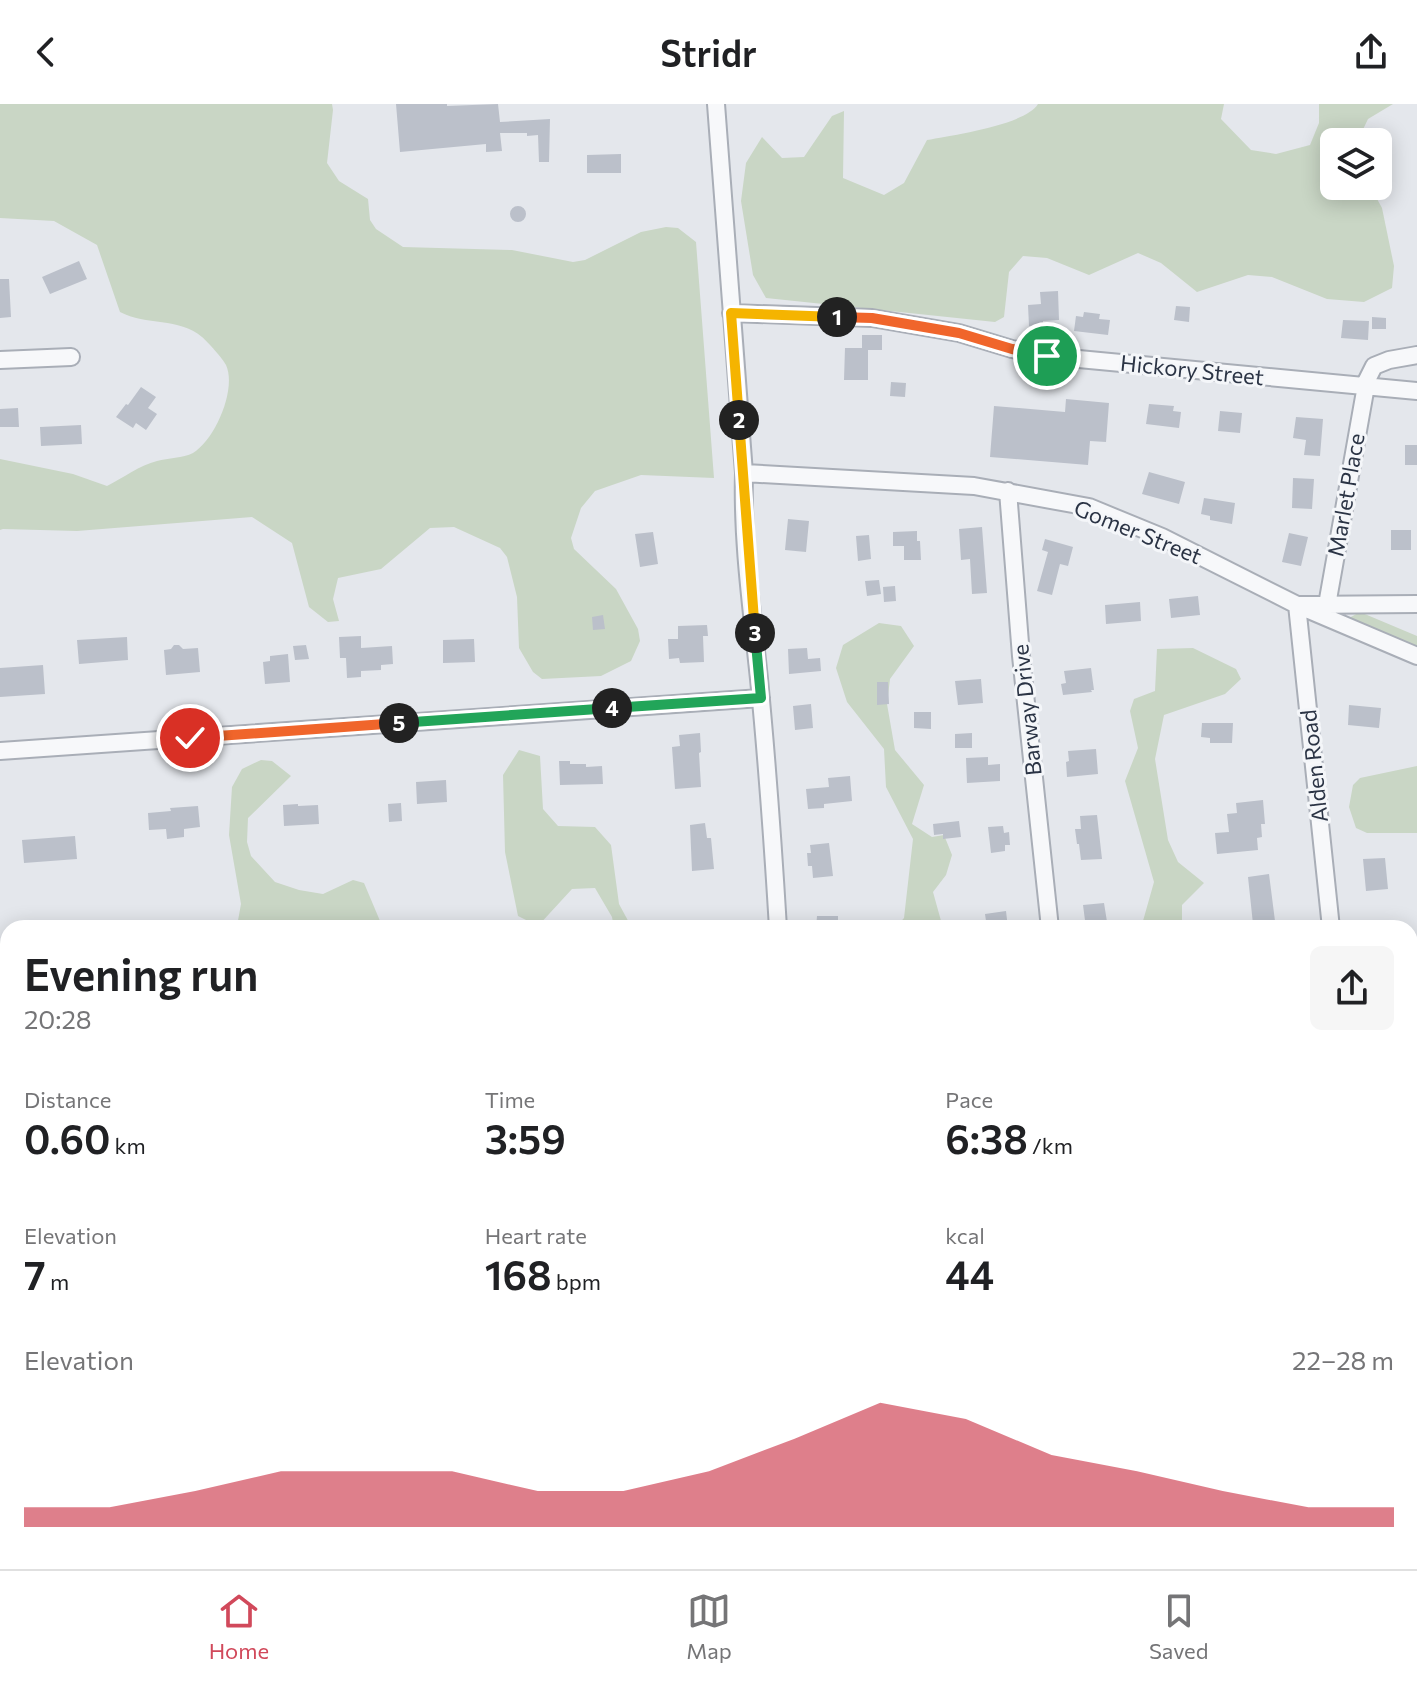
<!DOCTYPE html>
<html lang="en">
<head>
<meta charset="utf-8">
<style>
  :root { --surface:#fff; --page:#f6f6f6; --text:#202124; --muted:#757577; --line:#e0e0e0; --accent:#d1495b }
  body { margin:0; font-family:Commissioner,sans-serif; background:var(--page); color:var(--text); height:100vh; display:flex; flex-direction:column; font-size:30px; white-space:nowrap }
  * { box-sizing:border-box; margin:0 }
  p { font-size:26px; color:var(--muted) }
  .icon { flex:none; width:44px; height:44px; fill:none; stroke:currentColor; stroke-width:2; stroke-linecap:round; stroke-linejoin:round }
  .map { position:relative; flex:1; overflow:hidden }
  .sheet { position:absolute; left:0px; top:816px; width:1418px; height:650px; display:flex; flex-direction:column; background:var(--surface); border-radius:24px 24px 0 0; box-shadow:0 4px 20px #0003 }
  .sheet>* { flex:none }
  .tools { position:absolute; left:1320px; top:24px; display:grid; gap:16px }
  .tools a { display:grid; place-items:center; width:72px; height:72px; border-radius:12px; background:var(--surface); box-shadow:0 4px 20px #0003; font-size:40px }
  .pin { position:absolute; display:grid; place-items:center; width:68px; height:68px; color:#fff; margin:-34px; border:4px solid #fff; border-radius:50%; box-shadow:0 2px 8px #0007 }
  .km { position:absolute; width:40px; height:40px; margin:-20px; border-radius:50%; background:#222; color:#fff; font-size:22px; line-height:40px; text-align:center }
  .round { display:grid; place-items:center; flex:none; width:84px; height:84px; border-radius:12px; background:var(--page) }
  .summary { display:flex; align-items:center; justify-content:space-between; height:136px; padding:0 24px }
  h1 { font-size:44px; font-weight:600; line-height:60px }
  .metrics { display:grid; grid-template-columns:repeat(3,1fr); gap:12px; height:136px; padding:8px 24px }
  .metrics div { display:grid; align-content:center }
  .metrics b { font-size:40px; font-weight:600 }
  .metrics small { font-size:22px; font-weight:400 }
  .metrics p { font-size:22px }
  .chart { height:224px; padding:16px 24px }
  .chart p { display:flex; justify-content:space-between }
  .chart svg { width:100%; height:144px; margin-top:8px; fill:var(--accent); opacity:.7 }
  header { display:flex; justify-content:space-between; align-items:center; height:104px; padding:0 24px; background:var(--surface); font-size:36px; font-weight:600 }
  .tabs { display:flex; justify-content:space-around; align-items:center; height:112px; border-top:2px solid var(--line); background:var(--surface); font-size:22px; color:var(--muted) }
  .tabs a { display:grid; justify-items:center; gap:4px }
  .tabs .on { color:var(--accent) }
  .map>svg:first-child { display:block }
</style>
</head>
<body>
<header><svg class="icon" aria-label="back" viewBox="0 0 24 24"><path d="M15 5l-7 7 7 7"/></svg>Stridr<svg class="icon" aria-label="share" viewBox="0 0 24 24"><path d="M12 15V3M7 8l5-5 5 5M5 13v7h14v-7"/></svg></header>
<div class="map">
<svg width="1417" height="1465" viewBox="0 0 1417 1465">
  <rect width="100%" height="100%" fill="#e4e7ec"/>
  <path fill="#c9d6c5" d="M0,0H332L333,6L327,59L339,77L368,95L370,116L376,125L403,143L512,146L573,158L585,156L641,128L666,123L678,124L696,138L714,374L641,371L595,387L581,404L571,434L574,445L616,485L638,525L640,537L631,557L601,572L542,575L533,568L519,544L517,493L507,453L500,444L454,423L430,424L381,465L338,474L333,495L339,517L328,518L309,503L292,439L252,413L77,427L3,425L0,426V355L73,370L107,382C123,374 140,361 157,357C168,354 183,354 193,349C215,336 237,285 226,261C223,255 208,238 202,233C179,213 146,222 120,208L97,141L54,117L0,114Z
    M1038,0H1224L1221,15L1251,46L1276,50L1310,41L1319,19V0H1393L1368,15L1357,38H1334V82H1370L1382,104L1394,162L1392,184L1364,198L1327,195L1272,173L1248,171L1197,188L1161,159L1138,149L1089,171L1047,154L1023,152L1009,168L1004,213L995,218L766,194L753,171L741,97L746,59L762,33L782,54L804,53L832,12L844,7L843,74L884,91L904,79L927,36C953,31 1025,21 1038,0Z
    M1360,508L1417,532V543L1376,528L1349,514Z
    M879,519L901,522L914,542L890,575L887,600L895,646L924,681L912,720L932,733L944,731L952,751L946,771L933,788L943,824H895L904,814L913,735L886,683L884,645L847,598L836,564L843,541Z
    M1193,544L1236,565L1241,575L1225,590L1164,611L1155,655L1168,736L1178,758L1204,779L1182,801V824H1141L1154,778L1125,677L1138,644L1130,607L1134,595L1155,587L1157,545Z
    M519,646L540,652L543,705L558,722L595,723L611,741L619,800L632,824H614L612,813L595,784L572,785L538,822L518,812L505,748L503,671Z
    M261,656L272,657L291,672L248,714L247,738L251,752L275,778L299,786L323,790L353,776L364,779L383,824H235L237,822L241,800L229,731L232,683L242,665Z
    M1417,662V729H1367L1356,724L1349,703L1353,681L1360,674Z
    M0,846L3,865L1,903L8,928V1133L0,1135Z
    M1417,945V1105L1410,1103V947Z
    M1410,1238L1417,1246V1429L1410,1418Z
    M0,1434H8V1458H194L211,1464L222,1463L227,1458H698L701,1465H0Z
    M1011,1458H1065L1057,1465H1002L1009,1462Z"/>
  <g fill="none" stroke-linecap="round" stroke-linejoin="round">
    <path stroke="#9fb4cc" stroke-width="4" d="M1410,1374L1417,1375
      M1029,1465L1033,1458"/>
  </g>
  <path fill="#bbc0ca" d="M396,0H447V2L498,0L500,18L550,15L549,58H539L538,31L527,32V29H500L502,47L486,48V40L400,48Z
    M621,50V69H587V51Z
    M510 110a8 8 0 1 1 16 0a8 8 0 1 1-16 0Z
    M79,157L87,175L50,190L42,173Z
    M0,175H9L11,213L0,214Z
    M1058,187L1059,216L1043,217V221L1029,222L1028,201L1041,200L1040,188Z
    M1176,202L1190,203L1189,218L1174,216Z
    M1084,208L1100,210L1099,215L1110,216L1108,231L1074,227L1076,212L1083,213Z
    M1372,213L1386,214V225H1372Z
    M1343,216L1369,217L1368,236L1341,234Z
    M862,231H882V246H868V276H844L845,244H862Z
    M891,278L906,279L905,293L890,292Z
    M141,283L156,293L148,304L157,310L146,326L136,319L133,324L116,313L126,300L128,301Z
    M1066,295L1109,299L1106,338L1090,337L1088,361L990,353L994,302L1065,308Z
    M1149,300L1174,302L1173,307L1181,308L1179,324L1146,320Z
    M18,304L19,323H0V305Z
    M1220,307L1242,309L1240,329L1218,327Z
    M1296,313L1323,315L1320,352L1304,351L1306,336L1293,334Z
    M81,321L82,340L41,342L40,323Z
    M1405,341H1417V361H1405Z
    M1149,368L1185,378L1179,400L1142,390Z
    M1293,374L1314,375L1312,405L1292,404Z
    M1204,394L1235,399L1232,420L1210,416V412L1201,410Z
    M788,415L809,417L806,448L785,446Z
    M982,423L987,489L972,490L970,455L961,456L959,425Z
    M1391,426H1411V446H1391Z
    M917,427V437H920L921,456H904V442H893V428Z
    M653,428L658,460L640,463L635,430Z
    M1289,429L1308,433L1301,462L1282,458Z
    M869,431L871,455L858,457L856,432Z
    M1045,435L1073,443L1068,462L1060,460L1052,491L1037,487L1048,448L1042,446Z
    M879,476L881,490L867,492L865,477Z
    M895,482L896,497L884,498L883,483Z
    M1198,492L1200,511L1171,514L1169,495Z
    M1140,498L1141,517L1106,520L1105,501Z
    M603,511L605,525L593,526L592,513Z
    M707,521L708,532H703L704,558L680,559L679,554L669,555L668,535H678V522Z
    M361,532V544L392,542L393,560L381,561V566L361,567V573L347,574L346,554H340L339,533Z
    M127,533L128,556L79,560L77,536Z
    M474,535L475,558L443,559V536Z
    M174,541H179L183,545L198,544L200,568L166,571L164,546L171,545Z
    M306,541L309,555L295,556L293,542Z
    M807,544L808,555L820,554L821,567L789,570L788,545Z
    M288,550L290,578L265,580L263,558L270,557V552Z
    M43,561L45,590L0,593V564Z
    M1091,564L1094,586H1091L1092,588L1063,591L1061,580L1066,579L1064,567Z
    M981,575L983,599L958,601L955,577Z
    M877,578H888L889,600L877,601Z
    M811,600L813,624L795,626L793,602Z
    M1349,601L1381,604L1379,624L1348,621Z
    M914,608H931V625L914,624Z
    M1202,619H1233L1232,639H1210V634L1201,633Z
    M700,629L701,648L699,649L701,683L675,685L672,643L680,642L679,631Z
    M972,629V644H955V630Z
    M1096,645L1098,670L1067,673L1066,658L1069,657L1068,647Z
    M988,653V661L1000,660V677L967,679L966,654Z
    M559,657H570V660H586V663L602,662L603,680L560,681Z
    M850,672L852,697L824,700V704L808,705L806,685L829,683L828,674Z
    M446,676L447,698L417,700L416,678Z
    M1263,696L1265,720H1261L1262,733L1257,734L1258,746L1217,750L1215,729L1229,728L1227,710L1237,709L1236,699Z
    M401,699L402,717L389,718L388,700Z
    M298,700V702L318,701L319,720L284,722L283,701Z
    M198,702L200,723L184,725V733L167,735L166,725L149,726L148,709L171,707L170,704Z
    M1097,711L1102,755L1081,756L1079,740H1077L1075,725H1081L1080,712Z
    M959,717L961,733L943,735V730L934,731L933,720Z
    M705,719L707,734H711L714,765L692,767L690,721Z
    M1003,722L1004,729L1009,728L1010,741H1005V747L991,749L988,723Z
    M75,732L77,755L24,759L22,736Z
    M829,739L833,772L813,774L812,762H808L807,749H811L810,741Z
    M1385,754L1388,785L1366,787L1363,755Z
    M1269,770L1275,817L1253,820L1248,773Z
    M1104,799L1108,824H1086L1083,801Z
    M1006,807L1008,824H987L985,810Z
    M817,812H838V824H816Z"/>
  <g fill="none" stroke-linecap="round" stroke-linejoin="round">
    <g stroke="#a9aeb7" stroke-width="20">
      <path id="minor" d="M716,0L744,369C742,437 752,507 759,575C767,658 773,741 778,824
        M731,209L872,214L959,229L1012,245L1047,252L1417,287
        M0,256L71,253
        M744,369L974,382L1089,403L1162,433L1297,501L1417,552
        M1008,387L1021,552L1050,824
        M1327,501L1367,276L1374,262L1389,256L1417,251
        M0,647L761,594
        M1331,824L1297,501L1417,500
        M0,1305H8
        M824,1458V1465
        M1310,1458L1312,1465
        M1149,1465L1153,1458"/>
    </g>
    <use href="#minor" stroke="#f7f8fa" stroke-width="16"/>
  </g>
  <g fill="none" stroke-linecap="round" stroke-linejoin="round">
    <g stroke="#fff" stroke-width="16">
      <path id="split-1" d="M837,213L872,214L959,229L1012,245L1047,252"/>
    </g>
    <g stroke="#fff" stroke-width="16">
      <path id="split-2" d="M739,316L731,209L837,213"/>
    </g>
    <g stroke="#fff" stroke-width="16">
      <path id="split-3" d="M739,316L755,529"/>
    </g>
    <g stroke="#fff" stroke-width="16">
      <path id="split-4" d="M612,604L761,594L755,529"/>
    </g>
    <g stroke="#fff" stroke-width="16">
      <path id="split-5" d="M399,619L612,604"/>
    </g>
    <g stroke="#fff" stroke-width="16">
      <path id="split-6" d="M190,634L399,619"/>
    </g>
    <use href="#split-1" stroke="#f0652b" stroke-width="10"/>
    <use href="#split-2" stroke="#f5b400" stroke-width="10"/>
    <use href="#split-3" stroke="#f5b400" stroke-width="10"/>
    <use href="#split-4" stroke="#22a559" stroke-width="10"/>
    <use href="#split-5" stroke="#22a559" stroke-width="10"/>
    <use href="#split-6" stroke="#f0652b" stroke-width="10"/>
  </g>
  <g text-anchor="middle" stroke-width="6" stroke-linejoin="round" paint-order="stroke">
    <g font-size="22" fill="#2b3445" stroke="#f4f6f9">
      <text transform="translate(1192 266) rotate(6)" y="8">Hickory Street</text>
      <text transform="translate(1346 391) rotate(-80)" y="8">Marlet Place</text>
      <text transform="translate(1138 428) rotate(22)" y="8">Gomer Street</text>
      <text transform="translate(1027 606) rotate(-96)" y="8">Barway Drive</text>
      <text transform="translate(1314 662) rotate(-96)" y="8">Alden Road</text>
    </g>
  </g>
</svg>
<div class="tools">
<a><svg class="icon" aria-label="layers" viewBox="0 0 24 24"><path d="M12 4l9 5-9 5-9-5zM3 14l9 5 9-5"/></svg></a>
</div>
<div class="pin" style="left:1047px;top:252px;background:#1e9e55"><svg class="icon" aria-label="arrive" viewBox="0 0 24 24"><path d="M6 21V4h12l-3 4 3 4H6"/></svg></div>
<div class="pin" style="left:190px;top:634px;background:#d93025"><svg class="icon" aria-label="check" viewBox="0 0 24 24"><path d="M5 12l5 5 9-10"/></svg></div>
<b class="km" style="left:837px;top:213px">1</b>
<b class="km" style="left:739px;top:316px">2</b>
<b class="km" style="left:755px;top:529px">3</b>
<b class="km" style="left:612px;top:604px">4</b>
<b class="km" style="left:399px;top:619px">5</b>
<section class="sheet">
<div class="summary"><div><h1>Evening run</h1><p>20:28</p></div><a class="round"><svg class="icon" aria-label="share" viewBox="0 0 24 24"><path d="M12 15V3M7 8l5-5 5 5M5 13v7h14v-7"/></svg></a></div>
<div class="metrics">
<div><p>Distance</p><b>0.60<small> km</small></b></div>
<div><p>Time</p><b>3:59</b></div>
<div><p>Pace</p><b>6:38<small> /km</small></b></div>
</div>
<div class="metrics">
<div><p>Elevation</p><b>7<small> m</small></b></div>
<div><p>Heart rate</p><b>168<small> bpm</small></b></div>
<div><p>kcal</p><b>44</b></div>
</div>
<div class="chart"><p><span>Elevation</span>22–28 m</p>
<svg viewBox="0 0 160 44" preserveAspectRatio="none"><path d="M0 44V38L10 38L20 33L30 27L40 27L50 27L60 33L70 33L80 27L90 17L100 6L110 11L120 22L130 27L140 33L150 38L160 38V44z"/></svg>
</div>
</section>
</div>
<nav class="tabs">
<a class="on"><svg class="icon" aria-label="home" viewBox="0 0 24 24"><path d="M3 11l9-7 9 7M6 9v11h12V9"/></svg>Home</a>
<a><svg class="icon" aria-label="map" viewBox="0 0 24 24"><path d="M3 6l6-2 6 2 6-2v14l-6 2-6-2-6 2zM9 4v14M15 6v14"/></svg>Map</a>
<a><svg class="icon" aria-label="saved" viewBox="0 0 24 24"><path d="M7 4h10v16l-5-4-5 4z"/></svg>Saved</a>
</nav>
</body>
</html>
